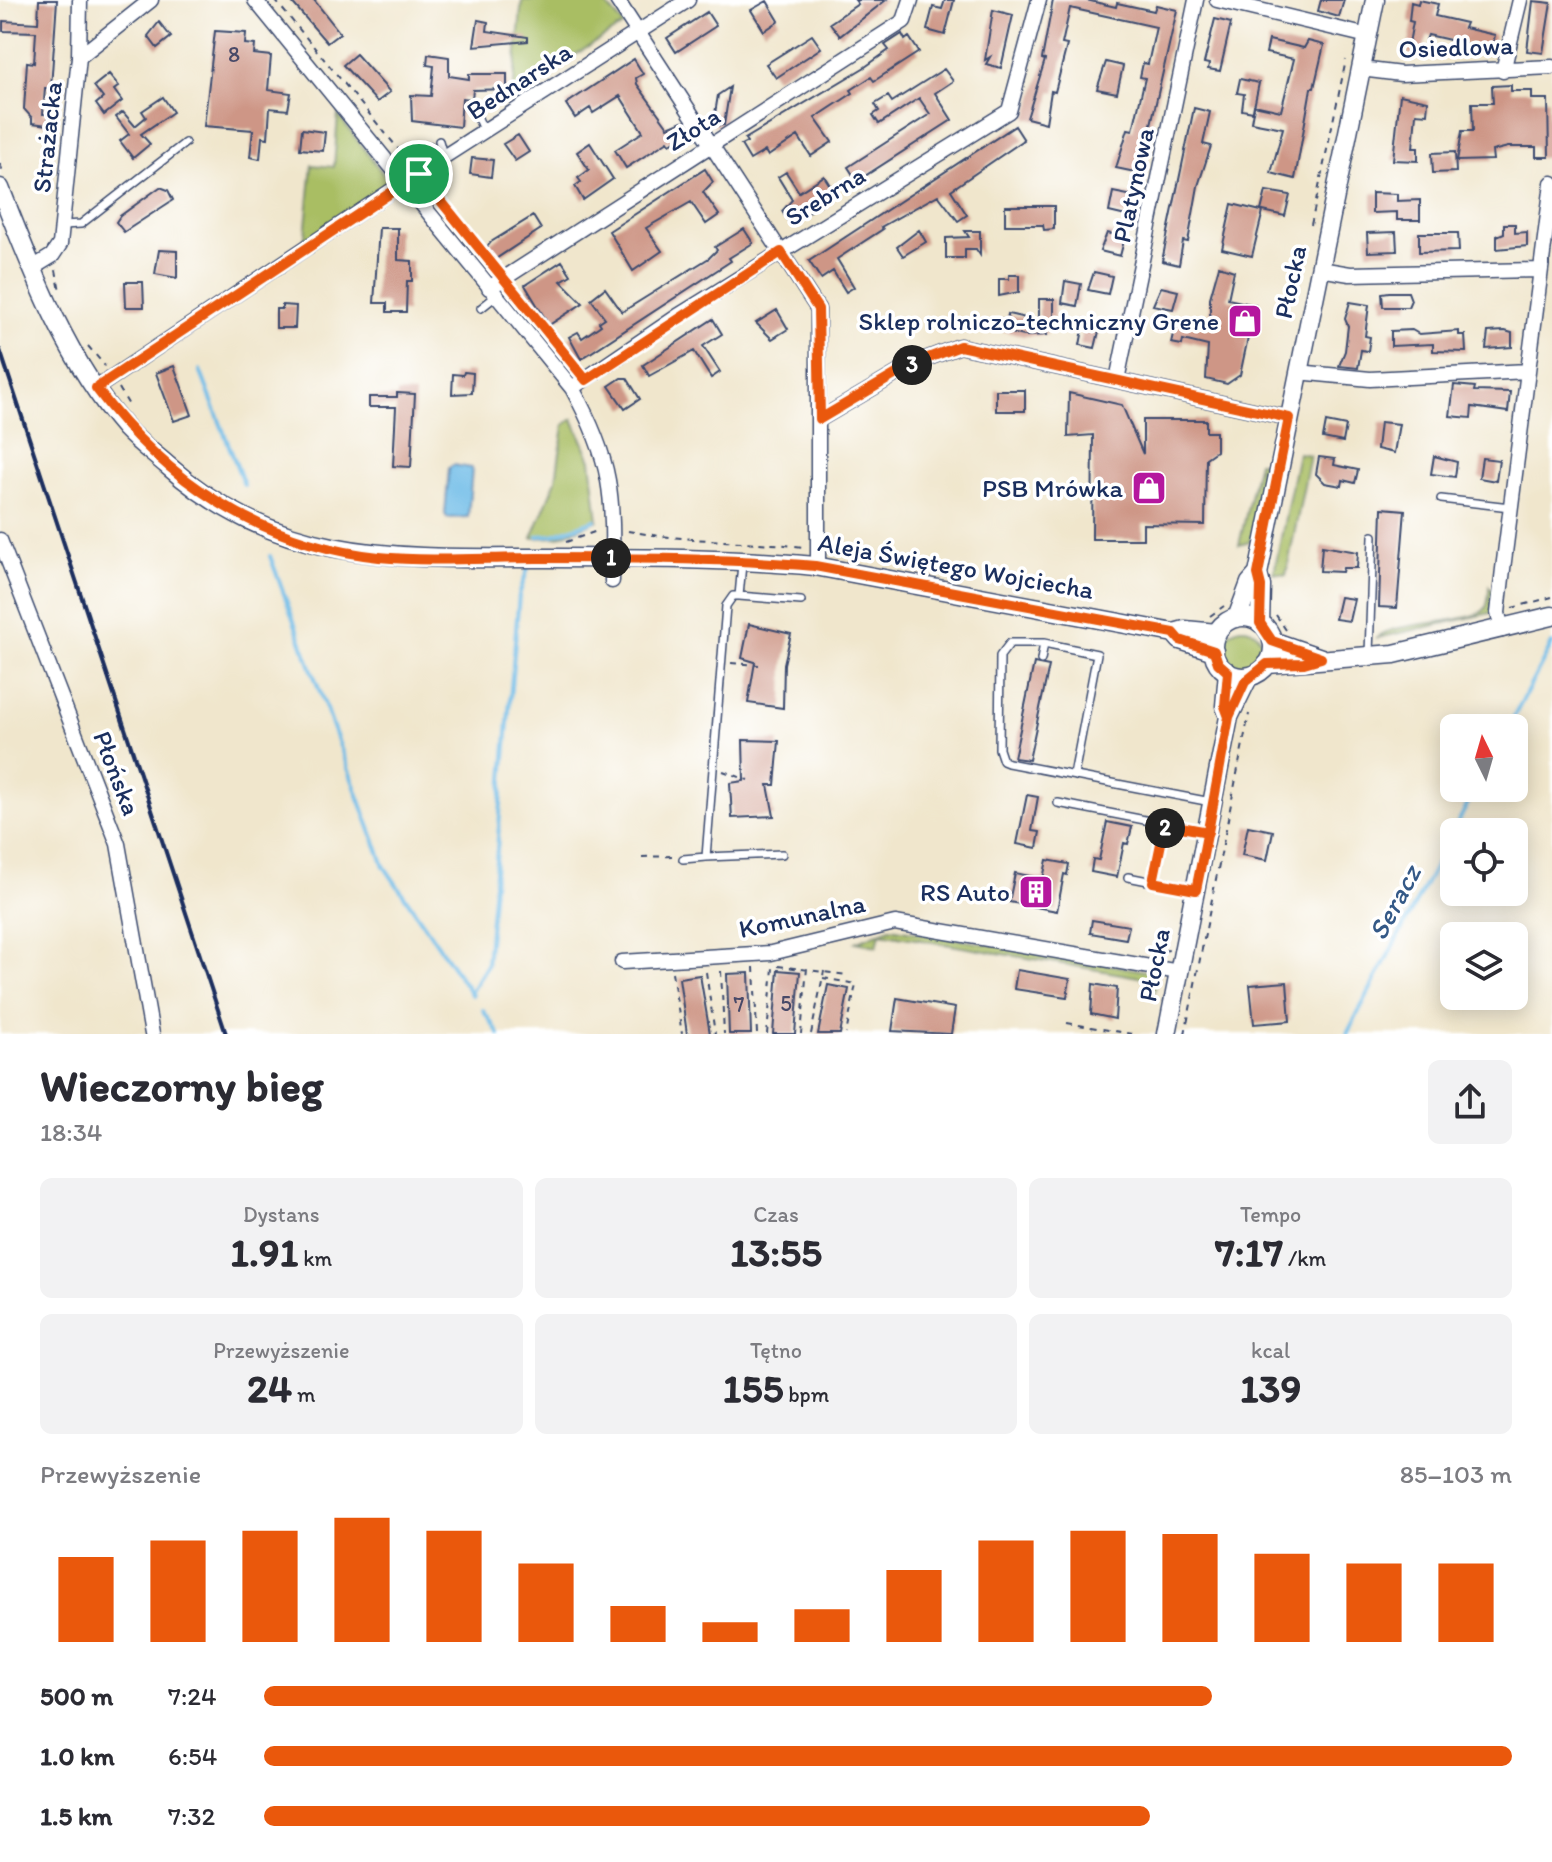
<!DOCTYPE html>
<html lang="pl">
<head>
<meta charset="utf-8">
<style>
  :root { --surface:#fff; --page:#f2f2f3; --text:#2b2b33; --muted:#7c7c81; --accent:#ea580c }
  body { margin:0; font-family:Itim,sans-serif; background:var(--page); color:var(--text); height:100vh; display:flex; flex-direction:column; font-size:30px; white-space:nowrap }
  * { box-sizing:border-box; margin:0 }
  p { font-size:26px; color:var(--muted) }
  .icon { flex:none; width:44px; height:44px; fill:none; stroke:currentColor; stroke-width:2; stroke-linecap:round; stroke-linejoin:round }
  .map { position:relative; height:1034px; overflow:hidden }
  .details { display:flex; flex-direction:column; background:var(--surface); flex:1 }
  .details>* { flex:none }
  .needle { width:52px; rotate:355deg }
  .tools { position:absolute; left:1440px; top:714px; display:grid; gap:16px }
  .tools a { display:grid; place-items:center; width:88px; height:88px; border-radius:12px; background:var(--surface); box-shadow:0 4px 20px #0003; font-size:40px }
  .pin { position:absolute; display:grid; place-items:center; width:68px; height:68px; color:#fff; margin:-34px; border:4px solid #fff; border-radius:50%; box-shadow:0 2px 8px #0007 }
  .km { position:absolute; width:40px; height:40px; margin:-20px; border-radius:50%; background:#222; color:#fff; font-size:22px; line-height:40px; text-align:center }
  .round { display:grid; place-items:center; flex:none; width:84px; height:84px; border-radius:12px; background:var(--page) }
  .overview { display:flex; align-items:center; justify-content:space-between; height:136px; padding:0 40px }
  h1 { font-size:44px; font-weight:700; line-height:60px }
  .figures { display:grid; grid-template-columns:repeat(3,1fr); gap:12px; height:136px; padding:8px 40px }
  .figures div { display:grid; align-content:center; border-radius:12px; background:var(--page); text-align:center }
  .figures b { font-size:40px; font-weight:700 }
  .figures small { font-size:22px; font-weight:400 }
  .figures p { font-size:22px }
  .chart { height:224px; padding:16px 40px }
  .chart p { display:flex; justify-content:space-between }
  .chart svg { width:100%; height:144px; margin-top:8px; stroke:var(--accent); stroke-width:6 }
  ul { padding:0 40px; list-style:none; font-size:26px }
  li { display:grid; grid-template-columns:128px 96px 1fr; align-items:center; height:60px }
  li i { height:20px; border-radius:10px; background:var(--accent) }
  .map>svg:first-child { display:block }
</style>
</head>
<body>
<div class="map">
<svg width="1552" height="1034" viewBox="0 0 1552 1034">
  <rect width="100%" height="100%" fill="#fff"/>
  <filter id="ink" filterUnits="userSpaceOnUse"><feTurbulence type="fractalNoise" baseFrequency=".0125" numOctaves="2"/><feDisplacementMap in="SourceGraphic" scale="16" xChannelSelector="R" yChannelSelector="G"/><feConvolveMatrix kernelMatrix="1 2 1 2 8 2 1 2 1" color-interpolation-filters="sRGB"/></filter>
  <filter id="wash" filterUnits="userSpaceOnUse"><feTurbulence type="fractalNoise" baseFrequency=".006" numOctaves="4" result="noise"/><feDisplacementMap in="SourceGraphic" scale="32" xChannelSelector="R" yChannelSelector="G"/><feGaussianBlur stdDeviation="1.8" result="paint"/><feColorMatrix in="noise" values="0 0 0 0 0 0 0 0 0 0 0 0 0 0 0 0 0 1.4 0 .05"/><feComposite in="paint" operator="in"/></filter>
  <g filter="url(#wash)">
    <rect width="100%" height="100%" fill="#f0e6cc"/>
    <path fill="#a9be63" stroke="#627660" stroke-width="2" d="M522,0H602L624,25L513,93Z
      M338,115L390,183L304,246L312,165L334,167Z
      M573,419L591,460L598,520L558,537L532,538L556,480L564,425Z
      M1298,453L1310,455L1286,575L1274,573Z
      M1258,462L1267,463L1250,542L1239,545Z
      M1489,586L1493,591L1491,613L1377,638C1392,621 1471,624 1484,610C1489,605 1489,592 1489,586Z
      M1224 647a19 19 0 1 1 38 0a19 19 0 1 1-38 0Z
      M890,928L1158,973L1154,993L1143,990L1145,978L880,933L877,946L856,942Z"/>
    <path fill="#6dbbe7" stroke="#4475a2" stroke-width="2" d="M453,465L472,468L468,517L447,518L445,514L449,468Z"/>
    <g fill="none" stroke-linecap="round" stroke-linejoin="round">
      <path stroke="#6dbbe7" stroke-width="4" d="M200,370L244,485
        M538,536L553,535L595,520
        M270,556L384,866L472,995
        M1508,728L1552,644
        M470,993L487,965L519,595L528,568
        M483,1010L499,1034
        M1347,1034L1476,788"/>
    </g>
    <g id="blocks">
      <path fill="#ce9686" d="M39,0H57L51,88H45L43,114H49L48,125L32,123V118L24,109L27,62L34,63L36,32L3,31V21L38,23Z
        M290,0H314L340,33L327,43Z
        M855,0H886L840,36L830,23L858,4Z
        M945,0H954L945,35L927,30L933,7L942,9Z
        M1053,0H1086L1116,7L1117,3L1154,11L1156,5L1177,10L1140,173L1116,168L1128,129L1133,130L1145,78L1140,77L1143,63L1148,64L1156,27L1070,8L1062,44L1067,45L1055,92L1051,91L1046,123L1027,118L1045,60L1042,59Z
        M1321,0H1344L1339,17L1318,11Z
        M1419,0L1438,4L1435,16L1466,23L1464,28L1495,35L1491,54L1475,50L1476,46L1428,35L1420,57L1407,54L1413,22L1409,21L1411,2L1418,4Z
        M767,1L779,21L764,31L751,10Z
        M1533,1L1551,3L1543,53L1527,51Z
        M993,10L1013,15L1001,68L986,64L990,57L985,60Z
        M707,12L716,26L676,52L667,38Z
        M1215,19L1231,23L1220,71L1208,69L1209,64L1204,63Z
        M478,20L488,22L487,31L528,37V41L474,46Z
        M159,22L171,37L157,48L148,36Z
        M215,31L246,33L245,44L255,45L254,54L271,56L268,90L291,93L288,110L270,108L268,138L262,137L260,159L250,157L253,130L204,126Z
        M902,34L905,40L909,37L919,52L874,81L871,77L851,90L853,93L815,118L832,142L811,156L798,136L768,156L765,151L750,160L741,145L747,142L745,139L865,67L889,50L885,45Z
        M812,35L821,48L776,78L766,64Z
        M1269,40L1304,48L1308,41L1324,45L1314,88H1311L1295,179L1271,173L1283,128L1251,122L1254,105L1281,111L1294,59L1266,53Z
        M356,54L390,92L377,102L343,65Z
        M428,54L449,57V76L469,79V74H507V89L473,90L472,99L462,98L460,127L412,121L411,95L431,96L434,66L427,65Z
        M634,59L643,74L636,78L637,84L668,127L682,121L690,132L670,144L668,141L626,168L615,150L643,132L620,96L593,113L590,108L575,118L566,104Z
        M1106,62L1123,66L1117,93L1097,89Z
        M944,69L953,81L935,93L952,120L857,181L848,167L930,114L919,98L879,124L873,115L879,111L875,104L888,96L892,102Z
        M109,74L119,86L114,90L122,101L104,115L96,104L103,98L94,86Z
        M1240,79L1259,83L1253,112L1242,110L1244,94L1237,93Z
        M1511,85V91H1532V99H1548L1549,157H1536V147H1508L1492,151L1493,160L1457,161L1462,131H1473L1472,103H1493L1492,86Z
        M730,87L724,125L713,126L718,95Z
        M1400,95L1428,101L1427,114L1416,113L1413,148H1418V161L1393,160Z
        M163,97L173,112L141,134L150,144L133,158L120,141L129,134L116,117L123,112L135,126L146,117L142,111Z
        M1194,108L1210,112L1203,144L1211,146L1198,186L1188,242L1183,241L1179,265L1162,261Z
        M1015,126L1024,140L951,190L967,215L958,221L938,195L881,227L883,229L837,259L854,287L846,292L833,271L821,279L809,261Z
        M302,129L325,132L323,151L300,149Z
        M518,135L529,152L515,161L503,144Z
        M590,143L613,179L583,200L575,186L581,182L578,178L589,170L577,152Z
        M1455,152L1456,172L1433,173L1432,153Z
        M472,158L493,160L491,177L470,174Z
        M705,169L713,182L703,192L719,215L706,224L691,202L646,228L662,251L633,271L609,231Z
        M786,172L799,192L824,176L836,195L790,224L782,211L792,200L778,177Z
        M160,187L168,190L173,200L124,232L116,222L120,216Z
        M1266,191L1290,195L1285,216L1263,211L1252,256L1222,249L1232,204L1261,211Z
        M1113,192L1133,196L1126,216L1109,212Z
        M1372,193L1397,194V201L1420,200V220H1397V212L1372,213Z
        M1005,206H1054V229L1044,230L1043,225H1005Z
        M533,216L541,229L494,260L486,248L491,242Z
        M1504,224H1515V233L1527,232V246L1497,249V236L1504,233Z
        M379,228H398V260L412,261V281H407L406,312H387V303H374Z
        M744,229L753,243L729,258L731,261L581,359L569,337L578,332L582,338L601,325L599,322L605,318L591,299L605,288L622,312L709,258L717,250L715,247Z
        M919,230L926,242L903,256L897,247Z
        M965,231H980V255L976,249H965V258H946V238L969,237Z
        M1396,232L1397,251L1368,252L1367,233Z
        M1107,233L1125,237L1120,256L1100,251Z
        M1419,233H1458L1459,251L1419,252Z
        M159,250L177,251V278L155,274Z
        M562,261L571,275L561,281L583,303L549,325L525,285Z
        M1219,266L1234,271L1228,299L1255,305L1240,375L1227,384L1206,379L1208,346L1183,340L1182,345L1171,343L1176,321L1210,328V298Z
        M1094,272L1112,276L1108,294L1088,290Z
        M1009,275H1019V292L999,296V279H1009Z
        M1065,281L1081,284L1077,306L1062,303Z
        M125,282H143L144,307H126Z
        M1161,287L1178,291L1173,309L1153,305Z
        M1389,292H1408L1411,300L1408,307H1383L1382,293Z
        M1039,299H1054V322H1045L1047,335L1024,336L998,330L1001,319L1007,320L1008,314L1039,321Z
        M1350,302L1369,305L1365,336L1370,337L1368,351L1361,350L1358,368L1339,366L1345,351L1348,326L1345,319Z
        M282,305L296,306L295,328H276V309H282Z
        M777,310L788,329L772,339L756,323Z
        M713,319L722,334L703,346L720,372L711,378L694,351L649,376L643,365Z
        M1085,319L1101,323L1095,348L1080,345Z
        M1412,330L1419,334L1459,331V335H1465L1466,352L1433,351V344L1391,346V331Z
        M1505,331L1512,333V347L1486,349L1488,332Z
        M174,366L192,415L174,421L156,373Z
        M464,372L473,373L472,393L452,394L453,374L463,375Z
        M621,378H627L640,399L625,409L609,386Z
        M1454,385L1475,387L1474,391L1510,392L1508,412L1472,407L1471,418L1450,416Z
        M996,390H1025V411H996Z
        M397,393L415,394L411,467L393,466L396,407H369V397H397Z
        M1069,393L1122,405L1143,454V420H1206V432H1216V451L1206,458L1205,525L1143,524V539H1092L1093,435L1068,437Z
        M1326,422L1346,426L1343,442L1323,438Z
        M1380,422L1399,424L1394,453L1377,449Z
        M1434,456L1457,462L1455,477L1431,474Z
        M1319,457L1335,459L1334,465L1358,470L1355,483L1343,480L1342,486L1325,483L1316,474Z
        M1482,458L1499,460L1496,481L1479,478Z
        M1382,508L1405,510L1397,608L1379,607Z
        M1322,546L1358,552L1357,568H1343L1342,572L1320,571Z
        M1340,597L1354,599L1349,621L1335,619Z
        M749,624L791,634L784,664L783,708L748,703L755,662L742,658Z
        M1034,663L1049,666L1029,760L1014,758Z
        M743,740L779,741L775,785H768L774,816L732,818L730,783L744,781Z
        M1027,795L1038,797L1032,831L1040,832L1037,848L1017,844Z
        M1107,822L1132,827L1128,844L1124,843L1117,877L1091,872L1093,859L1099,860Z
        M1248,826L1273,831L1267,860L1242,855Z
        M1047,860L1069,864L1067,875L1064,874L1057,911L1009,902L1015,873L1043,879Z
        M1092,920L1129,926L1126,939L1090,933Z
        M778,970L800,972L795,1034H773Z
        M1017,970L1070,979L1067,997L1014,989Z
        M749,973L751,1034H729L727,974Z
        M700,975L710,1034H687L679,978Z
        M1287,982L1290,1021L1254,1024L1250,985Z
        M1093,984L1117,988L1115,1019L1091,1014Z
        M828,985L849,989L840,1034H818Z
        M897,998L955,1008L951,1034L892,1031Z"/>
    </g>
  </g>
  <g filter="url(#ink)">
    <use href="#blocks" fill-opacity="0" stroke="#3b4a6e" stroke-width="2"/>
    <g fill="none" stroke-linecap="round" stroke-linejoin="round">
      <g stroke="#3b4a6e" stroke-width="10">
        <path id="service" d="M477,116L484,132
          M439,141L444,158
          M430,146L433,164
          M63,225L81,224L185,143
          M481,308L496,296
          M1441,499L1510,507
          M742,564L739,596L801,601
          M739,596H733L726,606L706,857L782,854
          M1369,654L1373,536
          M1041,660L1044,643
          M1074,775L1097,654L1044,643H1010L1000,656L999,749L1003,761L1008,763L1211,802
          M1058,803L1206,832
          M683,859L706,857
          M1128,877L1193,890
          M1153,882L1165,824"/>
      </g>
      <g stroke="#3b4a6e" stroke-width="17">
        <path id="minor" d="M255,0L572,388C614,464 613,496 612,581
          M617,0L818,309V567
          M1217,0L1368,36
          M79,57L151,0
          M1361,69L1401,74L1552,67
          M1503,71L1520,0
          M34,267L52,256L60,244L79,57L80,0
          M1320,269L1350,274L1539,270
          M489,288L904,21L911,0
          M1528,371L1552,183
          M1298,372L1370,379L1528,371L1503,569L1498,613L1502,630
          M1117,380L1196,0
          M96,388L406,181L688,0
          M572,388L678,316L1009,111L1039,0
          M820,419L915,363L960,346L1289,418
          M0,540L118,844L152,1034
          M622,962L771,953L895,923L1179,972"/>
      </g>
      <g stroke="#3b4a6e" stroke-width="21">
        <path id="tertiary" d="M0,188C32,270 67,362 126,429C138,442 153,453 167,465C281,567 406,558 549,558C638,558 727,558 815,566L1174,633L1185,630L1217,633
          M1258,574L1261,586L1260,623
          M1213 647a30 30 0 1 1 60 0a30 30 0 1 1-60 0Z
          M1237,618L1250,583L1258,574L1375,0
          M1174,633L1180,640L1214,651
          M1272,641L1321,658
          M1267,664L1394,654L1552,616
          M1228,672L1225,706L1229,717
          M1167,1034L1229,717L1249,676"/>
      </g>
      <path stroke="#3b4a6e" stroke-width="2" stroke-dasharray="6 6" stroke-linecap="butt" d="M275,0L410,163
        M0,164L4,174
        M426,183L495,269
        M1311,225L1346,60
        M56,270L60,291
        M512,289L576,368
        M88,346L105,366
        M119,388L130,407
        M628,531C685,542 746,540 804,547
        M566,542L597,531
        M1512,608L1552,597
        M1276,615L1286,630
        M1210,616L1224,606
        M731,663L759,665
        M723,771L748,780
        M642,857L673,856
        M1151,953L1169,950
        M778,966L847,975
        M754,967L757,1034
        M721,971L724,1034
        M672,972L682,1034
        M706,972L715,1034
        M823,978L856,984L846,1034
        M1067,1023L1132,1034
        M767,1034L773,968
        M801,1034L807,968
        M811,1034L824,971
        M1185,1034L1249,714"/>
      <use href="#service" stroke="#fff" stroke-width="7"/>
      <use href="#minor" stroke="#fff" stroke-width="14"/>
      <use href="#tertiary" stroke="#fff" stroke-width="18"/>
      <path stroke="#1b2f5e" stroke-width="4" d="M0,350L226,1034"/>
    </g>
  </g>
  <g fill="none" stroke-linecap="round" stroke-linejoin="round" filter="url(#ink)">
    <g stroke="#fff" stroke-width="16">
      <path id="route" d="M419,174L96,388C165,481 262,545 379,557C431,562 484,558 536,558C630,558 723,558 815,566L1174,633L1180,640L1214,651L1218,663L1228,672L1225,706L1229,717C1218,775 1208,833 1196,890L1153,882L1165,824L1208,832L1229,717L1245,682L1267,664L1304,663L1321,658L1272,641L1260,623L1261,586L1258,574L1289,418L960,346L915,363L820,419L818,309L781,252L586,380L419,174"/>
    </g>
    <use href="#route" stroke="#ea580c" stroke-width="10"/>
  </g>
  <defs>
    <g id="shop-square" transform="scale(1.8)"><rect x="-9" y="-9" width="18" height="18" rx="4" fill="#b5179e" stroke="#fff"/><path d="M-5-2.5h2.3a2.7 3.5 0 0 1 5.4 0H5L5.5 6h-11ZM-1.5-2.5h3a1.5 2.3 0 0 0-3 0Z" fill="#fff"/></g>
    <g id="building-square" transform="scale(1.8)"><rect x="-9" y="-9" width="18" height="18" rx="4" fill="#b5179e" stroke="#fff"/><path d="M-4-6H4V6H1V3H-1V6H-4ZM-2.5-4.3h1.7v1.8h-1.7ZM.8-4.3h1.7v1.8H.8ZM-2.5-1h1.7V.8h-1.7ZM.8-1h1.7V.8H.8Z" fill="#fff"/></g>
  </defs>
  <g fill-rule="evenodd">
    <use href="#shop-square" x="1245" y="321"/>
    <use href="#shop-square" x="1149" y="488"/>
    <use href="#building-square" x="1036" y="892"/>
  </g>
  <g text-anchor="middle" stroke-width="7" stroke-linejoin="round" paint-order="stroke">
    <g font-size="22" fill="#484968">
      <text x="234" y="62">8</text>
      <text x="786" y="1011">5</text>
      <text x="739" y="1012">7</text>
    </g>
    <g font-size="26" fill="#1b2f5e" stroke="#fff">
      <text transform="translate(1456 47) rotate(-2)" y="9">Osiedlowa</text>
      <text transform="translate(519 81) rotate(-33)" y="9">Bednarska</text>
      <text transform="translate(693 129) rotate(-33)" y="9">Złota</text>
      <text transform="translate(47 137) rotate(-84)" y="9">Strażacka</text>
      <text transform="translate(1133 185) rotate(-78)" y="9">Platynowa</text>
      <text transform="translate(825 196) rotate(-32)" y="9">Srebrna</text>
      <text transform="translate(1290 282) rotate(-78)" y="9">Płocka</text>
      <text transform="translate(956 566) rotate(10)" y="9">Aleja Świętego Wojciecha</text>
      <text transform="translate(117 773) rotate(69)" y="9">Płońska</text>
      <text transform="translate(802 916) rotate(-12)" y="9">Komunalna</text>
      <text transform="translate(1154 965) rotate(-79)" y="9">Płocka</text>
    </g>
    <g font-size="26" fill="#1b2f5e" stroke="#fff" text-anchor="end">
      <text x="1219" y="330">Sklep rolniczo-techniczny Grene</text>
      <text x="1123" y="497">PSB Mrówka</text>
      <text x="1010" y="901">RS Auto</text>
    </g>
    <g font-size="28" font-style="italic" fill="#345987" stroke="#fff">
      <text transform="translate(1394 902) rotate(-62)" y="10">Seracz</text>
    </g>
  </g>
</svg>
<div class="tools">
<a><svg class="needle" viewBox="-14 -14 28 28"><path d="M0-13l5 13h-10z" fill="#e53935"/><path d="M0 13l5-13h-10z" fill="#7c7c81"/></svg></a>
<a><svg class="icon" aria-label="locate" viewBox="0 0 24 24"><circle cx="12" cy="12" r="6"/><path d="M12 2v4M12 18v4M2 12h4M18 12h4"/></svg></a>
<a><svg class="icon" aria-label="layers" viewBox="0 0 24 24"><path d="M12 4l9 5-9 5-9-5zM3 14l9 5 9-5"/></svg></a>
</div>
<div class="pin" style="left:419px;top:174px;background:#1e9e55"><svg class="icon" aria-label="arrive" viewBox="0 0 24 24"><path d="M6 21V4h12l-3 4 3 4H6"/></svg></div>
<b class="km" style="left:611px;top:558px">1</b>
<b class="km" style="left:1165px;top:828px">2</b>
<b class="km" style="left:912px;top:365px">3</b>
</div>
<section class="details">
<div class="overview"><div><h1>Wieczorny bieg</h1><p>18:34</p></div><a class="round"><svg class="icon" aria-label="share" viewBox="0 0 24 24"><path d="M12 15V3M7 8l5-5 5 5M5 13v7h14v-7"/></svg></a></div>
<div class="figures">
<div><p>Dystans</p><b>1.91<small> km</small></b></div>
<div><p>Czas</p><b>13:55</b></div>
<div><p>Tempo</p><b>7:17<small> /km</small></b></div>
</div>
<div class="figures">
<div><p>Przewyższenie</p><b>24<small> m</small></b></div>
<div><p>Tętno</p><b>155<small> bpm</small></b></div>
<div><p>kcal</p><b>139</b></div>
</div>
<div class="chart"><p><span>Przewyższenie</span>85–103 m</p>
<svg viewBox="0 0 160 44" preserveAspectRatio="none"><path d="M5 44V18M15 44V13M25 44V10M35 44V6M45 44V10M55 44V20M65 44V33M75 44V38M85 44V34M95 44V22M105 44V13M115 44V10M125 44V11M135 44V17M145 44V20M155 44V20"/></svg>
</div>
<ul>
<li><b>500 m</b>7:24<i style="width:76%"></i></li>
<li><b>1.0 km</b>6:54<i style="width:100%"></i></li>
<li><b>1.5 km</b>7:32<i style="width:71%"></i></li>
</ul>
</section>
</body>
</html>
